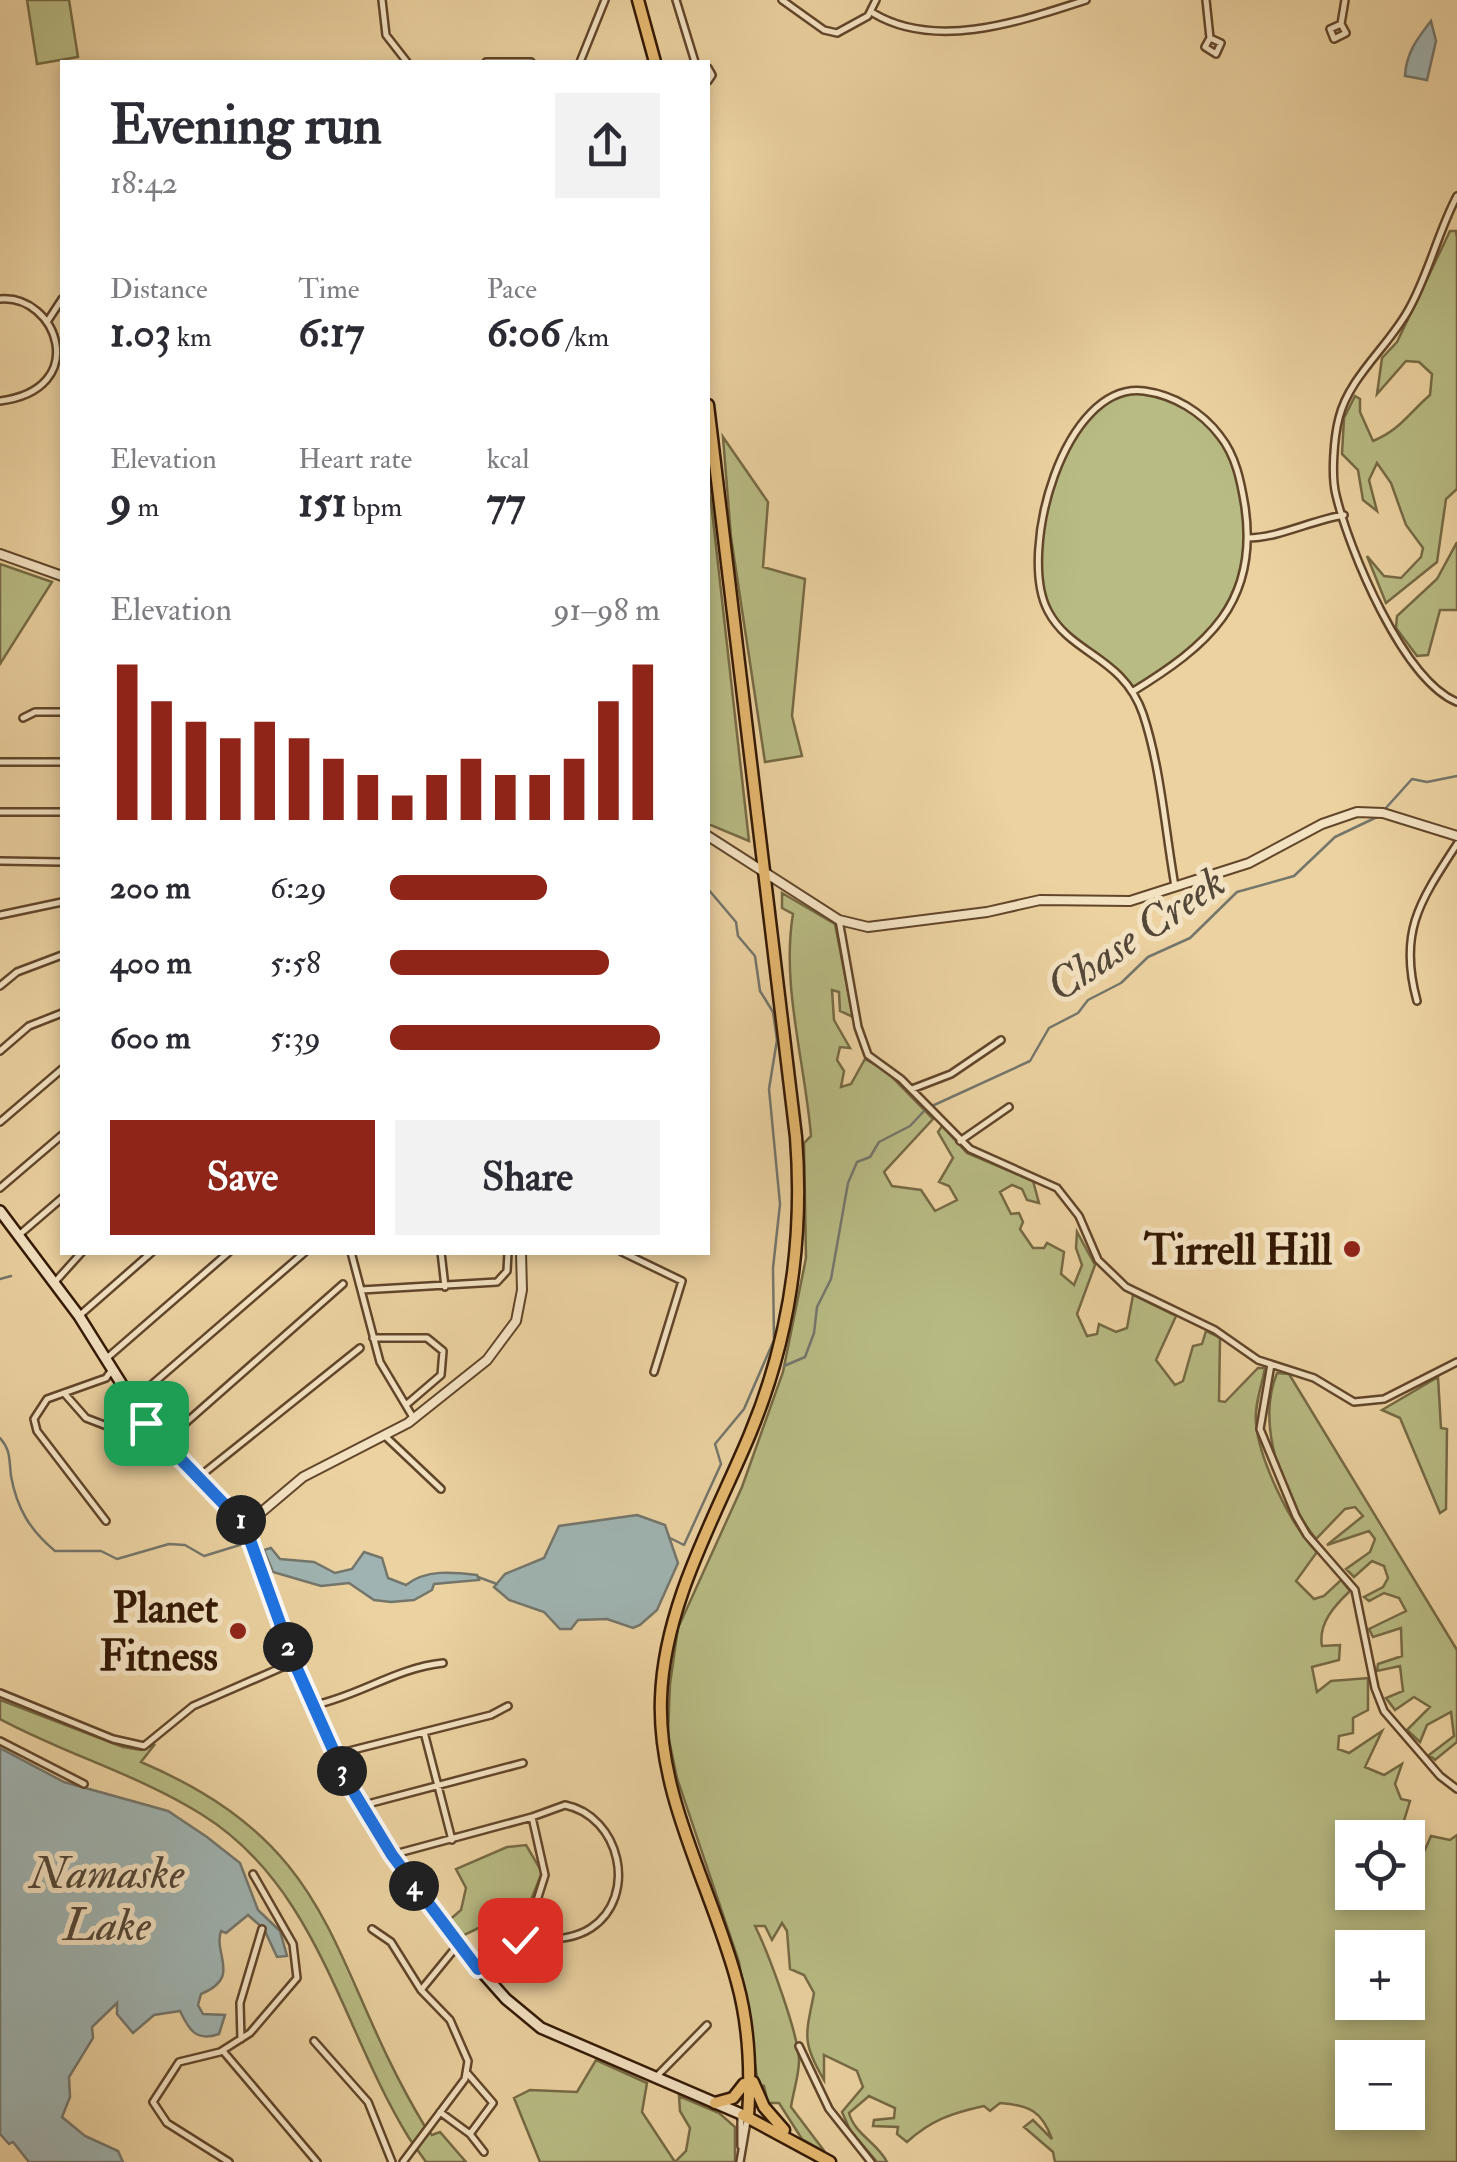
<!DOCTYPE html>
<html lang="en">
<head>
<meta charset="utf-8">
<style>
  :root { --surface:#fff; --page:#f2f2f3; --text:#2b2b33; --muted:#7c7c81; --accent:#8f2418 }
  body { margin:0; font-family:"IM FELL Double Pica",serif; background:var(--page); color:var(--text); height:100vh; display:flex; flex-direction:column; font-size:38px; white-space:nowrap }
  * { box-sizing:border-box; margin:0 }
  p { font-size:32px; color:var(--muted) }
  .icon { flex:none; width:55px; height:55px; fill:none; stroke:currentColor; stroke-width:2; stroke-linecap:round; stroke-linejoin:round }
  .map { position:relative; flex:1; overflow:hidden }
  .drawer { position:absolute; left:60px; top:60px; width:650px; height:1195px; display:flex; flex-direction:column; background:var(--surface); border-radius:0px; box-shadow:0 5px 15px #0003 }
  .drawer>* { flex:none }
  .controls { position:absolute; left:1335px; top:1820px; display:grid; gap:20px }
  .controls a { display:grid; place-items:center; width:90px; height:90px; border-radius:0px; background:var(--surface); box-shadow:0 5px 15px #0003; font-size:50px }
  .pin { position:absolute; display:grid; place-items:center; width:85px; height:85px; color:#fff; margin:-42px; border-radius:20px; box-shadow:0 5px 15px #0006 }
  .km { position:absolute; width:50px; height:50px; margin:-25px; border-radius:50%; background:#222; color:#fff; font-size:28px; line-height:50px; text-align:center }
  .round { display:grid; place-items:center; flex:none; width:105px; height:105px; border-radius:0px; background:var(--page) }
  .head { display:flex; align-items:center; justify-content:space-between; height:170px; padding:0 50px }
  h1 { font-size:55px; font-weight:800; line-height:75px }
  .stats { display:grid; grid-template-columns:repeat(3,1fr); gap:15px; height:170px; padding:10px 50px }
  .stats div { display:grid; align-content:center }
  .stats b { font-size:42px; font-weight:800 }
  .stats small { font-size:28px; font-weight:400 }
  .stats p { font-size:28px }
  .chart { height:280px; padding:20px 50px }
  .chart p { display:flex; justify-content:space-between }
  .chart svg { width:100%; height:180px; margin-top:10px; stroke:var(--accent); stroke-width:6 }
  .primary-button { display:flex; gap:20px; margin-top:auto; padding:20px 50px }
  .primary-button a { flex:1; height:115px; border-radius:0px; background:var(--accent); color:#fff; font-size:40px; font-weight:800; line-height:115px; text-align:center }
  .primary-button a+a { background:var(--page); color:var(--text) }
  ul { padding:0 50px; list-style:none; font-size:32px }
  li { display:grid; grid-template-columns:160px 120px 1fr; align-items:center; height:75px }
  li i { height:25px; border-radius:12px; background:var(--accent) }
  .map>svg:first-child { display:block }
</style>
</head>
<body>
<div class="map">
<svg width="1457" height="2162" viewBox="0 0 1457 2162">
  <rect width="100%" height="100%" fill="#ecd2a1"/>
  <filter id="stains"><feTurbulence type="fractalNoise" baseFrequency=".002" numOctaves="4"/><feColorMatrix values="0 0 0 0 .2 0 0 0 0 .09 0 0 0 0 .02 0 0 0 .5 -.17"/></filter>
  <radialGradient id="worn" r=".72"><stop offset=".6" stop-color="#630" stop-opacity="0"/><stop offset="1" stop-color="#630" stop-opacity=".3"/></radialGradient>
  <path fill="#b8bb84" stroke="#766a44" stroke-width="2.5" fill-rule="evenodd" d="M27,0H69L78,57L37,64Z
    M1450,231H1456L1457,238V489L1446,499L1437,562L1386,603L1367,556L1384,576L1401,578L1421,557L1423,548L1406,525L1391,483L1377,463L1369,480L1377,511L1363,500L1358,470L1342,454L1344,418L1355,396L1360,399V412L1373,441C1400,430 1409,413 1430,395L1432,374L1419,362L1406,361L1377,394L1382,358L1397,342Z
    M1120,391C1235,380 1273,532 1226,614C1206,651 1167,670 1132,692C1123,679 1114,666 1101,657C1085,646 1063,637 1053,619C1020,559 1054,419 1120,391Z
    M723,437L768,502L763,567L805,579L792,716L802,756L765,762L731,537Z
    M708,475L749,841L708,824Z
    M1457,542V610H1440L1428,655L1417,656L1396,628L1397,616L1437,579Z
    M0,564L52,582L0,664Z
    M782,893L835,924L853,1017L840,1011L839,992L832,990L834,1020L850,1048L840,1047L837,1060L844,1071L841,1087L851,1084L865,1059L886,1071L933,1119L884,1172L892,1186L921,1190L935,1211L957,1200L949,1186L939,1182L953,1158L938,1132L942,1126L967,1153L1033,1181L1039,1203L1027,1200L1022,1189L1012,1185L1000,1192L1011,1214L1019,1213L1023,1222L1020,1229L1033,1248H1044L1047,1243L1064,1252L1061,1274L1074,1285L1082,1265L1076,1248L1077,1232L1095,1265L1077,1314L1087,1336L1097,1334L1099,1324L1116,1332L1127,1328L1133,1295L1176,1316L1156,1360L1175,1385L1183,1381L1193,1346L1202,1344L1206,1331L1220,1338L1219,1401L1225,1402L1258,1368H1265C1262,1385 1254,1406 1256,1423C1259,1460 1291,1526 1317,1552L1296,1581L1314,1599L1324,1596L1341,1580L1350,1591C1334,1606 1318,1624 1322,1646L1340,1645L1339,1660L1312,1667L1317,1692L1331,1681L1368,1678V1710L1353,1718V1733L1339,1736L1338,1749L1349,1753L1382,1731L1365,1767L1384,1775L1402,1764L1395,1784L1401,1799L1410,1801L1399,1837L1352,1838V1892H1408V1847L1423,1854L1431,1836L1450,1840L1457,1835V2162H1055L1053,2152L1024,2127L1033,2120L1052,2139C1042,2111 1029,2105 1000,2103L990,2111L984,2106C952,2113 931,2120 907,2142L897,2134L898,2127L873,2126L874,2120L894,2118L895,2108L869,2096L849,2113C855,2135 877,2142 887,2162H877L850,2130L842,2112L863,2087L857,2071L824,2055V2080C801,2041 806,2035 814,1993L804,1975L790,1969L787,1931L782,1923L772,1940L765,1926H755C768,1952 799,2035 799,2061C799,2075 793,2093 791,2107L825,2152L802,2139L779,2103H768L764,2086L758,2084L739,1962L677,1778L668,1735L670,1684L678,1628L742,1487L783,1372L806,1258L804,1143L811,1136C805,1062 781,985 793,914L782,908ZM1352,1948H1408V2002H1352ZM1352,2058H1408V2112H1352Z
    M1277,1373L1289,1374L1457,1650V1742L1435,1760L1429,1755L1454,1736L1451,1712L1427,1725L1420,1742L1407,1730L1430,1707L1414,1697L1395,1710L1386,1698L1403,1691L1400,1666L1377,1671L1378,1664L1402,1656L1401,1628L1373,1637L1369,1629L1406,1611L1399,1598L1384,1593L1369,1601L1364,1597L1383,1587L1388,1578L1384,1566L1372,1561L1354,1577L1346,1569L1370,1552L1375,1539L1369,1531L1327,1545L1363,1516L1355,1507L1345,1509L1316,1539C1282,1496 1256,1425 1277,1373Z
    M1438,1377L1441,1428L1447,1429L1446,1509L1440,1513L1400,1418L1382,1410Z
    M0,1700L123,1747L141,1750L155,1744L141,1762C342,1848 326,1962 424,2125L432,2135L440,2132L466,2162H426L409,2138C341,2028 318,1886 201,1814C139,1775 65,1754 0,1719Z
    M526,1845L542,1872L528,1908L530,1932L499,1945L489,1923L458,1938L446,1923L461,1910L466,1888L456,1869L507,1847Z
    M596,2060L647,2083L642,2112L675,2162H540L514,2098L530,2090L577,2092Z
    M679,2096L719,2113L735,2127V2162H675L686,2151L690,2128L680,2111Z"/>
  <path fill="#9fb4b2" stroke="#74766c" stroke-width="2.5" d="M1431,21L1436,41L1427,80L1405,76C1406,53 1417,39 1431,21Z
    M637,1515L665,1525L678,1563L657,1610L640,1625L633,1628L607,1619L578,1620L571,1629H560L544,1612L509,1600L494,1587L505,1574L544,1558L559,1526Z
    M271,1548L280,1559L314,1562L335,1573L352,1569L364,1552L382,1558L388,1578L406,1585C426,1569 453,1572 477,1575L479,1580L434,1584L432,1590L414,1600L391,1602L374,1600L349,1583L321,1586L273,1572L264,1550Z
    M0,1748L64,1782L168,1811L207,1837L240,1863L258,1910L280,1931L287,1956L277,1957L264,1929L248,1915L226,1933L221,1931C213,1955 242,1977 201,1994L198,2005L203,2014L225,2015L219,2034C196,2042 189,2030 180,2011L154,2015L133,2033L117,2014V2003L92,2027L93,2038L69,2077L70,2097L62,2117L85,2136L118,2151L123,2162H29L13,2142L9,2144L0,2134Z"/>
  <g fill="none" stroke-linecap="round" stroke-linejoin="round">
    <path stroke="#74766c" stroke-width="2.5" d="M1385,809L1412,779L1427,782L1457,776
      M932,1106L1030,1061L1049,1028L1078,1013L1088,1000L1121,983L1148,957L1190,938L1237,892L1294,876L1335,837L1377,817
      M0,1279L11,1276
      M784,1366L805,1357L814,1333L817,1307L831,1279L848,1183L857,1162L870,1157L879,1142L910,1126L925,1110
      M0,1438C11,1450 9,1460 11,1476C17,1509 30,1530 55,1551H101L117,1559L169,1544L185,1545L204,1556L243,1544
      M670,1538L684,1545L721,1464L715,1444L744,1409L774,1340L773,1268L780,1204L769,1089L777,1040L773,1012L760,991L755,956L738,936L736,922L708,889
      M478,1577L497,1584"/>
    <g stroke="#61462a" stroke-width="10">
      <path id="minor" d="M382,0L386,35L407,62
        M676,0L695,62
        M782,0L824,30L837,33L868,16L876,0
        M1206,0L1210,38L1205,47L1216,54L1221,43L1210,38
        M873,13C936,51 1021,21 1086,0
        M1341,24L1330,29L1334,39L1346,33L1341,24L1345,0
        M486,62H531
        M580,62L605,0
        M708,68L712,75L708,81
        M1457,196C1438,232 1429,273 1409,309C1389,346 1349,377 1339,418C1334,437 1331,476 1336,495C1349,550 1403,680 1457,702
        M0,299C57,294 92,389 0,401
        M47,322L62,299
        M1248,538C1278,538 1312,520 1344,515
        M1132,692C1207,646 1259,603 1245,507C1241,482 1236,456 1220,436C1202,412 1174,395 1144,391C1064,381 1017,553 1048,611C1071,655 1123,656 1143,714C1161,768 1165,830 1175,886
        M23,718L35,712H62
        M0,762H62
        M0,812H62
        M0,861L62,862
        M0,915L62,902
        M839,920L858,1027L868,1055L901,1079L970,1149L1057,1188L1079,1216L1098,1260L1126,1287L1215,1330L1258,1360L1314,1378L1354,1402L1384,1399L1457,1362
        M0,986L17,972L62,955
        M1417,1001C1398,932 1420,901 1457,844
        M0,1051L29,1026L62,1013
        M912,1089L951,1074L1001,1040
        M0,1122L62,1069
        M960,1141L1009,1107
        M0,1188L62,1135
        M19,1235L62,1198
        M351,1252L380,1362L414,1419
        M441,1252L445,1287
        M622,1252L682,1281L654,1372
        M54,1283L82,1252
        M361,1290L497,1282L507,1271L508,1252
        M79,1316L152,1252
        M373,1338H427L443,1351L441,1375L406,1405
        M107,1358L229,1252
        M1271,1364L1260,1429L1296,1516L1307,1535L1355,1590L1375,1688L1384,1711L1440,1776L1457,1789
        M64,1393L86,1418L112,1428L133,1452L147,1457L343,1284
        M134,1400L305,1252
        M385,1436L441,1489
        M139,1454L161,1441
        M199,1477L360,1348
        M106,1521L37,1431L34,1419L47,1399L106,1378L111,1371
        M0,1693L113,1739L144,1746L193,1706L294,1662
        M315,1705C361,1695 396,1668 443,1663
        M424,1732L452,1840
        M0,1741L84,1784
        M337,1754L491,1715L508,1706
        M364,1805L523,1763
        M565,1805C620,1816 639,1896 591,1928C574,1939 556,1939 537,1940L533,1913L545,1875L532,1817Z
        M395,1854L532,1817
        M372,1929L391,1942L421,1990L450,2020L468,2061L465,2079L403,2162
        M479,1968L511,1943L536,1936
        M485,1972L517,1948L537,1940
        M421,1990L457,1946
        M241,2039L240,2003L262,1929
        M314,2041L368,2102L392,2162
        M799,2046L829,2109L871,2162
        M223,2051L317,2162
        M468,2074L493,2103L470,2134
        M657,2076L707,2025
        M440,2112L470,2134L484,2152
        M741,2117V2146
        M229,2162L167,2123L153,2102L179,2062L220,2052L250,2033L297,1978L293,1944L253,1874
        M740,2162L747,2121"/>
    </g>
    <g stroke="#61462a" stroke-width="12">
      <path id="tertiary" d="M0,554L62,576
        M708,836L839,920L868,927L987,912L1040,900L1130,901L1249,863L1322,824L1357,812L1383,813L1457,836
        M245,1526L303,1477L408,1423L487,1360L516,1321L522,1290L521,1252"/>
    </g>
    <g stroke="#331803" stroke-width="14">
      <path id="secondary" d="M0,1211L79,1316L146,1423L242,1522L294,1662L347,1781L393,1855L458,1945L506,1999L541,2028L741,2114"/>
    </g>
    <g stroke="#331803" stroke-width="15">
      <path id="primary" d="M638,0L655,62
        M708,405L796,1137C804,1240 790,1338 750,1434C715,1518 664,1605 661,1698C657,1797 712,1888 737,1982C749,2025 751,2072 748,2117
        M753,2082L764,2107L784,2130
        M715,2103L733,2098L744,2084
        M743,2115L830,2162"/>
    </g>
    <use href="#minor" stroke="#f3e2c2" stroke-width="5"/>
    <use href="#tertiary" stroke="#f3e2c2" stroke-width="8"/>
    <use href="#secondary" stroke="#f3e2c2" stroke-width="9"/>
    <use href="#primary" stroke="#e6b970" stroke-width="10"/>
  </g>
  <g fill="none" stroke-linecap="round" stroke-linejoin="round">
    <g stroke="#fff" stroke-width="20">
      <path id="route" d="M146,1423L245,1526L294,1662L347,1781L392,1855L478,1969L520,1940"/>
    </g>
    <use href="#route" stroke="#1a73e8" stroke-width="12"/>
  </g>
  <g fill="#8f2418" stroke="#f3e2c2" stroke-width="4">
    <circle cx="1352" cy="1249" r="10"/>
    <circle cx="238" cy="1631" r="10"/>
  </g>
  <g text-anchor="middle" stroke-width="10" stroke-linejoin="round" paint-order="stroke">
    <g font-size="42" font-weight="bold" fill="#331803" stroke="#f3e2c2" text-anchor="end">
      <text x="1332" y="1264">Tirrell Hill</text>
      <text x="218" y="1622">Planet<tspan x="218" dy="48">Fitness</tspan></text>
    </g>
    <g font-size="45" font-style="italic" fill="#534738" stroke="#f3e2c2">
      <text transform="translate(1135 933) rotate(-34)" y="16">Chase Creek</text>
      <text x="107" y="1888">Namaske<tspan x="107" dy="52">Lake</tspan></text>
    </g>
  </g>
  <rect width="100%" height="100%" filter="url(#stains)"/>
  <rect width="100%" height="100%" fill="url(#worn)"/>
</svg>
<div class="controls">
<a><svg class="icon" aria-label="locate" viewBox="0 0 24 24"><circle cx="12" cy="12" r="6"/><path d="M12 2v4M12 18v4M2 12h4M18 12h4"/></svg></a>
<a>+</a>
<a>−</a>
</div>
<div class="pin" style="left:146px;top:1423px;background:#1e9e55"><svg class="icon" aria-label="arrive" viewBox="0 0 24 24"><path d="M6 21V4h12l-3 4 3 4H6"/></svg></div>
<div class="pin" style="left:520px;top:1940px;background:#d93025"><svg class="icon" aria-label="check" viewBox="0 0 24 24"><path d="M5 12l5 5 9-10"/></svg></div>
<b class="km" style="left:241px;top:1520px">1</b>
<b class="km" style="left:288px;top:1647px">2</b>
<b class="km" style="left:342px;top:1771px">3</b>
<b class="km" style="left:414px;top:1886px">4</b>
<section class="drawer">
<div class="head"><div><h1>Evening run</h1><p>18:42</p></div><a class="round"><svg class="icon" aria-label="share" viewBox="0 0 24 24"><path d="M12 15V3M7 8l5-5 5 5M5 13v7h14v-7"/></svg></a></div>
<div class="stats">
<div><p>Distance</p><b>1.03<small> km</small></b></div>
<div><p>Time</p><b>6:17</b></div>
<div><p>Pace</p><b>6:06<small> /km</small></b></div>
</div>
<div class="stats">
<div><p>Elevation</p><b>9<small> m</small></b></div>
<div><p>Heart rate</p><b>151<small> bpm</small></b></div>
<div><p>kcal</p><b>77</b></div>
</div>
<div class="chart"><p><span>Elevation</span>91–98 m</p>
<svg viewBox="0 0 160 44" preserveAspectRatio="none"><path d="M5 44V6M15 44V15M25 44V20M35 44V24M45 44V20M55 44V24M65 44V29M75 44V33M85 44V38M95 44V33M105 44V29M115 44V33M125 44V33M135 44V29M145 44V15M155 44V6"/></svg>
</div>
<ul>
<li><b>200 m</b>6:29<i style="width:58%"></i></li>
<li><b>400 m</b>5:58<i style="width:81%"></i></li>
<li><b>600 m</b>5:39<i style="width:100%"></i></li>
</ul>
<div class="primary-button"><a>Save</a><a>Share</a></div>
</section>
</div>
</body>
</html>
